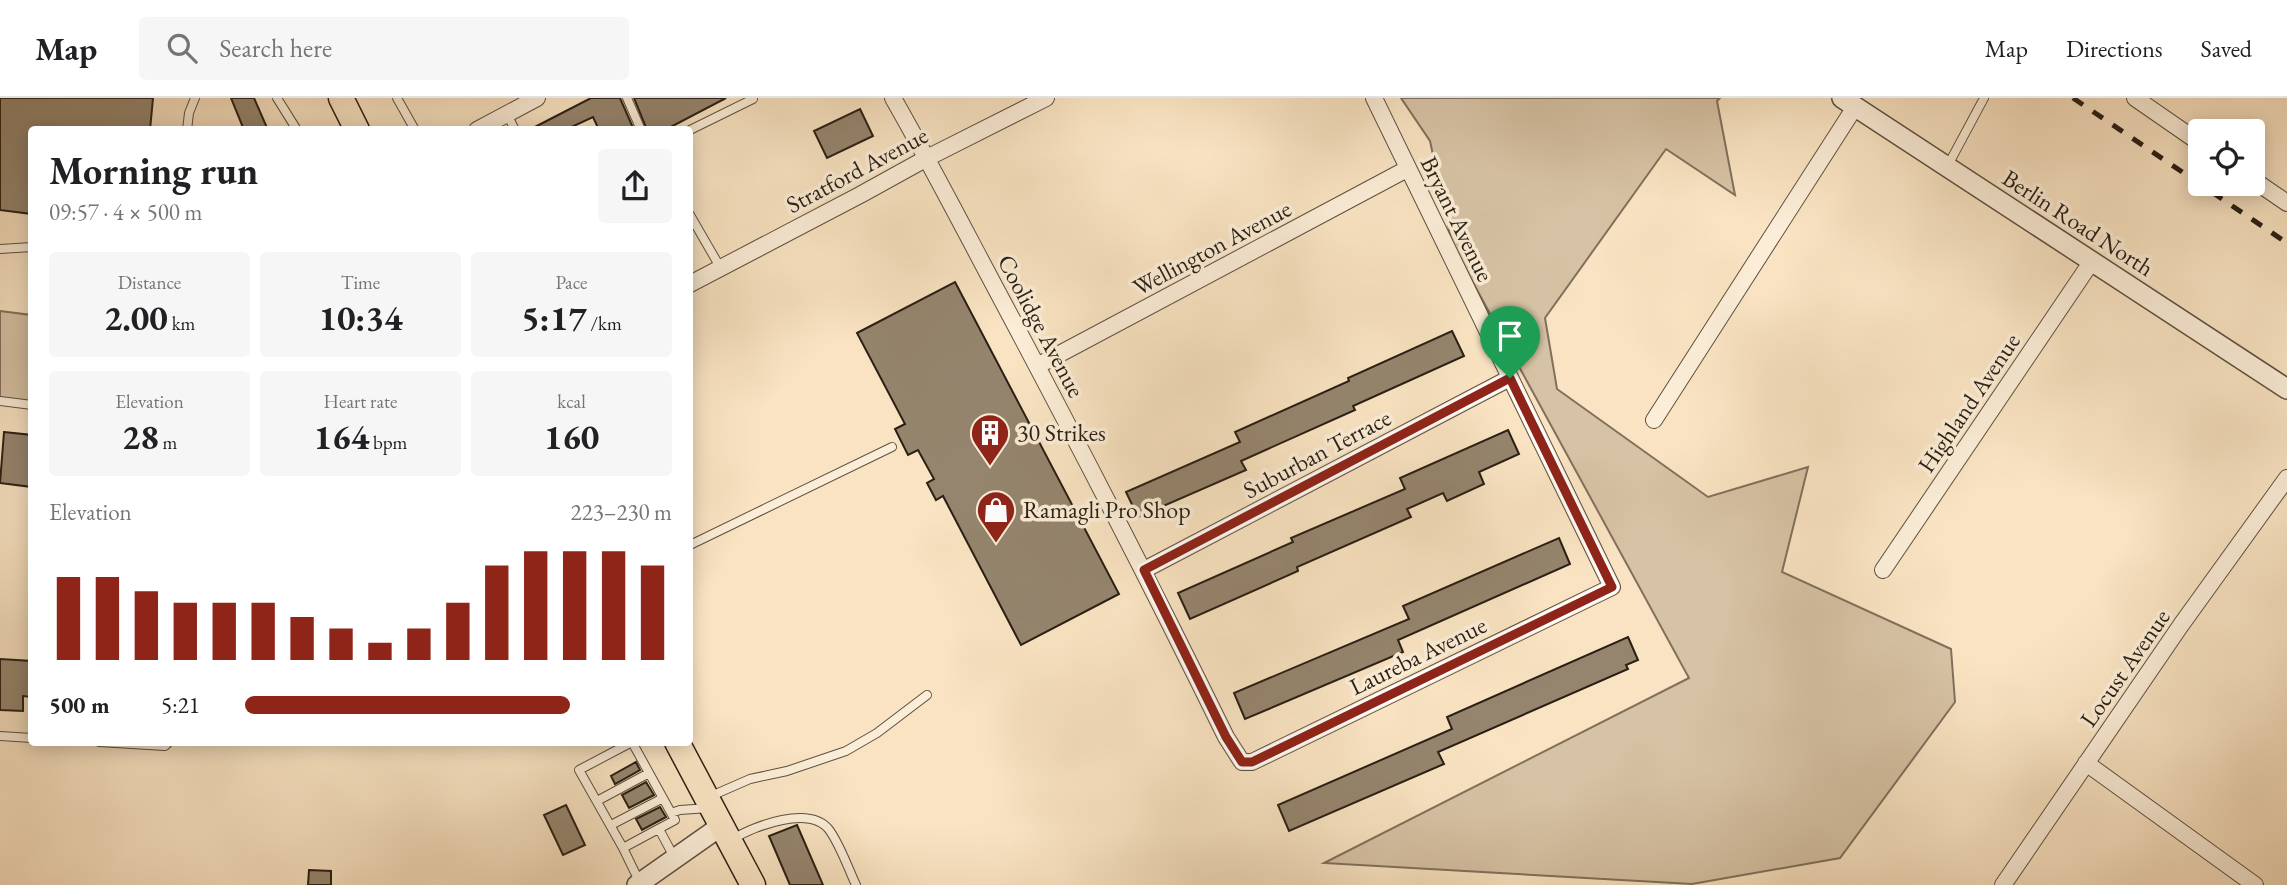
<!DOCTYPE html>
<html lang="en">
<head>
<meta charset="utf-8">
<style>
  :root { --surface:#fff; --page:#f6f6f6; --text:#202124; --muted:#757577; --line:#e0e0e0; --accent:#8f2418 }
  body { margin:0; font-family:"EB Garamond",serif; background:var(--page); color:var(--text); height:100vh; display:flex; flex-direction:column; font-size:26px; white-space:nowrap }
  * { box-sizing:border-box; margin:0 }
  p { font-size:23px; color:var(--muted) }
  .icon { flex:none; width:38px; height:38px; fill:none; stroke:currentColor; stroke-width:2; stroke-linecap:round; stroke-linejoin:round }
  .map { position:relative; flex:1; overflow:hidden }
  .details { position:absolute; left:28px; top:28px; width:665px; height:620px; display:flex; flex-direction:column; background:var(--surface); border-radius:7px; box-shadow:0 4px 18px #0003 }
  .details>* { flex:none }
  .tools { position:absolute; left:2188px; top:21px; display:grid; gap:14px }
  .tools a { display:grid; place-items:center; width:77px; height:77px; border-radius:7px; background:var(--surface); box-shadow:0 4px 18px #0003; font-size:35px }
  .pin { position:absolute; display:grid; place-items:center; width:60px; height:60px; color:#fff; margin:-72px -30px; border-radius:50% 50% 50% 0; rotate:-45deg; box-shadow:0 0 7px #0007 }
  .pin .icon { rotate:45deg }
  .round { display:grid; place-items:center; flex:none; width:74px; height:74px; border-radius:7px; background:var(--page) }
  .headline { display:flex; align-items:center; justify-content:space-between; height:119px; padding:0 21px }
  h1 { font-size:38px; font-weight:700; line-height:52px }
  .stats { display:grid; grid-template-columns:repeat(3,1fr); gap:10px; height:119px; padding:7px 21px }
  .stats div { display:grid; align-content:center; border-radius:7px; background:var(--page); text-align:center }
  .stats b { font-size:35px; font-weight:700 }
  .stats small { font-size:19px; font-weight:400 }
  .stats p { font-size:19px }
  .chart { height:196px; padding:14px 21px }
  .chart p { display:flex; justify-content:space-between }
  .chart svg { width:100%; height:126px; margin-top:7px; stroke:var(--accent); stroke-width:6 }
  ul { padding:0 21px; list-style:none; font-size:23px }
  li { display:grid; grid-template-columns:112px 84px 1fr; align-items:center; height:52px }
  li i { height:18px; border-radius:9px; background:var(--accent) }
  header { display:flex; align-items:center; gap:42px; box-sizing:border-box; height:98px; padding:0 35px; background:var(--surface); border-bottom:2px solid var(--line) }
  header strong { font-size:33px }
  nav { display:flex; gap:38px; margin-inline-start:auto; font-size:24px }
  .search { width:490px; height:63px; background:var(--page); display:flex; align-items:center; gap:18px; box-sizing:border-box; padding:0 24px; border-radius:7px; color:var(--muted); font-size:26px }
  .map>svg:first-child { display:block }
</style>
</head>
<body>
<header>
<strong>Map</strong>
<div class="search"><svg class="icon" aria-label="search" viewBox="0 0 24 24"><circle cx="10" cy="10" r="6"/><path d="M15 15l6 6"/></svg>Search here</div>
<nav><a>Map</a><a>Directions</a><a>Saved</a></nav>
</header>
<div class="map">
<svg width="2287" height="787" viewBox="0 0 2287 787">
  <rect width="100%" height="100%" fill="#f9e3c2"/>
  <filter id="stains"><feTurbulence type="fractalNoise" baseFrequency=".00286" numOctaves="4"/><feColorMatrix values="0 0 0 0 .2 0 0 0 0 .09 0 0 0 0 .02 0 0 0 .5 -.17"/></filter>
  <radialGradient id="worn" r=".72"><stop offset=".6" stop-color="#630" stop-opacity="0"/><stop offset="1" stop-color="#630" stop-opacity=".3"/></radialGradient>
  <path fill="#d6c2a4" stroke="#80705c" stroke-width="2" d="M1401,0H1720L1717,3L1735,97L1666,51L1545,220L1557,291L1708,399L1808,369L1782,474L1951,551L1955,604L1840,760L1692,786L1324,765L1689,580L1452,146L1430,43Z
    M0,213L31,217V304H0Z"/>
  <path fill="#95856e" stroke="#291f13" stroke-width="2" d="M0,0H153L150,32H32V116L0,112Z
    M231,0H254L268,32H244Z
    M591,0H620L634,32H599L593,19L565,32H529Z
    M634,0H726L665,32H647Z
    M860,11L873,38L827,60L814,33Z
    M955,184L1119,496L1021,547L943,398L936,402L927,385L934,381L918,352L908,357L895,331L905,326L857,235Z
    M1452,233L1464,258L1353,308L1355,312L1241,363L1246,372L1138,419L1126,394L1240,344L1235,334L1349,283L1348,280Z
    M1508,332L1519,356L1479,374L1484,386L1447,403L1443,395L1407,411L1411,419L1297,469L1298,473L1190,521L1178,495L1293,444L1291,440L1405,391L1400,380Z
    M4,334L32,337V389L0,385Z
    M1559,440L1570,466L1398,542L1403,554L1245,621L1234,595L1409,521L1403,508Z
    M1628,539L1638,562L1626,567L1628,571L1438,654L1444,666L1289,733L1278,707L1452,631L1447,619Z
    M0,561L32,563V599L23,598V613L0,612Z
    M636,664L640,672L615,686L611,678Z
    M646,684L654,697L629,710L622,697Z
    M566,707L585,747L563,757L544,717Z
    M660,709L666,719L642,732L636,721Z
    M797,727L823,787H790L769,738Z
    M309,772L331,773V787H308Z"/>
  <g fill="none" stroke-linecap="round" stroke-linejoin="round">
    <g stroke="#5d503f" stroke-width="10">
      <path id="service" d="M277,0L297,32
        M397,0L415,32
        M627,0L641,32
        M507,16L515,32
        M187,32L189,15L195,0
        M690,32L753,1L752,0
        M1947,69L1984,0
        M690,117L720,169
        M0,151L32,149
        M0,303L32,307
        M690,447L892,349
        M0,638L32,640
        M99,644L165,648L169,644
        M632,644L675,722L623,750L579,672Z
        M711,698L750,681L787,673L846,653L877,635L927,597
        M597,703L649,675
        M671,715L680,712L709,710
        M611,727L663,700
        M659,731L674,759
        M733,741C754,728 811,706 830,733C841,749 848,770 856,787
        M623,750L640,785"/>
    </g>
    <g stroke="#5d503f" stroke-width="18">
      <path id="minor" d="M893,0C929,63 962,127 996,191C1075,339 1152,488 1226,639L1242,664H1252L1612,489L1374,0
        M2135,0L2200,45
        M477,32L537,0
        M2252,81L2287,105
        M690,186L860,97L927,60L1046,0
        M1037,268L1407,71
        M1654,322L1855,9
        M1144,472L1510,280
        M1883,472L2092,163
        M2086,665L2255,787
        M2003,787L2181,527L2287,380"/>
    </g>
    <g stroke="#5d503f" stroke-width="22">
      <path id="tertiary" d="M1842,0L2287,291
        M637,787L721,728"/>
    </g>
    <g stroke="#291f13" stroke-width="27">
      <path id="trunk" d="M341,0L357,32
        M677,644L753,787"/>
    </g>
    <use href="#service" stroke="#fbedd7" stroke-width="8"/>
    <use href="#minor" stroke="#fbedd7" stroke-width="16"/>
    <use href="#tertiary" stroke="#fbedd7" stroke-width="19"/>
    <use href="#trunk" stroke="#f9e3c2" stroke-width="24"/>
    <path stroke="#291f13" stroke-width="5" stroke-dasharray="12 12" stroke-linecap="butt" d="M2073,0L2287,145"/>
  </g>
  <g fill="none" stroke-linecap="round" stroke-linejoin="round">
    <g stroke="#fff" stroke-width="14">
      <path id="route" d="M1510,280L1612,489L1252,664H1242L1226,639L1144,472Z"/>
    </g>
    <use href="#route" stroke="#8f2418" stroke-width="9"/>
  </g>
  <defs>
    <g id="building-pin" transform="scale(2.0125)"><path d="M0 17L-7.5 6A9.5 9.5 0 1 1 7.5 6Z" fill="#8f2418" stroke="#fbedd7"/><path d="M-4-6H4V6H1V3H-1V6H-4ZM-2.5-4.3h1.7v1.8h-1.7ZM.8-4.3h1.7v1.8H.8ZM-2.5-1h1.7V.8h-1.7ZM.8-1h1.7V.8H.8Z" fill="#fff"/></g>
    <g id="shop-pin" transform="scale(2.0125)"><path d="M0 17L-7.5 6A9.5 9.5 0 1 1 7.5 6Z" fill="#8f2418" stroke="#fbedd7"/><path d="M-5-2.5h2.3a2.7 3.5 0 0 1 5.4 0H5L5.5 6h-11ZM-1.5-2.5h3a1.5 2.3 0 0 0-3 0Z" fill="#fff"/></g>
  </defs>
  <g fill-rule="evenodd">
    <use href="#building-pin" x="990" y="335"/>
    <use href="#shop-pin" x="996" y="412"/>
  </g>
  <g text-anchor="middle" stroke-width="7" stroke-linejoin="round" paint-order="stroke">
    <g font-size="24" fill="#291f13" stroke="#fbedd7">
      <text transform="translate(857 72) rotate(-28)" y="8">Stratford Avenue</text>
      <text transform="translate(1457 121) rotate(64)" y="8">Bryant Avenue</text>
      <text transform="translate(2078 125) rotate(33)" y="8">Berlin Road North</text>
      <text transform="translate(1212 150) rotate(-28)" y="8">Wellington Avenue</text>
      <text transform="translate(1041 228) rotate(62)" y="8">Coolidge Avenue</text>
      <text transform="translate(1969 305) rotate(-56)" y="8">Highland Avenue</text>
      <text transform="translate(1317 356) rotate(-28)" y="8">Suburban Terrace</text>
      <text transform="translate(1418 558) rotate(-26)" y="8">Laureba Avenue</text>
      <text transform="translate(2125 570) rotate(-55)" y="8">Locust Avenue</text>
    </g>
    <g font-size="24" fill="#291f13" stroke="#fbedd7" text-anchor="start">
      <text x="1017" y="343">30 Strikes</text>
      <text x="1023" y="420">Ramagli Pro Shop</text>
    </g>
  </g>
  <rect width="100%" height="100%" filter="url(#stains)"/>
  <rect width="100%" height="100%" fill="url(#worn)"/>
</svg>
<div class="tools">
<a><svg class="icon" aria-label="locate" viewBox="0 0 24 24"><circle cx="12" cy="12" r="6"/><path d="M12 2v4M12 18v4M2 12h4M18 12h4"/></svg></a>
</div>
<div class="pin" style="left:1510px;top:280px;background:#1e9e55"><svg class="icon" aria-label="arrive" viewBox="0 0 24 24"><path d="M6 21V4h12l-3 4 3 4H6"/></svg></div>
<section class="details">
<div class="headline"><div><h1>Morning run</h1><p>09:57 · 4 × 500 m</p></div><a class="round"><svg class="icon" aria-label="share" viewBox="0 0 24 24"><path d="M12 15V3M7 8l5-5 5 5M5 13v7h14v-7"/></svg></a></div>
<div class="stats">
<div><p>Distance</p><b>2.00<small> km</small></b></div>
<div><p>Time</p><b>10:34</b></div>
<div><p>Pace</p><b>5:17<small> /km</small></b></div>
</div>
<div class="stats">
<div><p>Elevation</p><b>28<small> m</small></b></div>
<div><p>Heart rate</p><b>164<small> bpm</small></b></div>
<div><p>kcal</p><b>160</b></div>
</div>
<div class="chart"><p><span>Elevation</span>223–230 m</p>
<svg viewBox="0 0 160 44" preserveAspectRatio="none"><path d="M5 44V15M15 44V15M25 44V20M35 44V24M45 44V24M55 44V24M65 44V29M75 44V33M85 44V38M95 44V33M105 44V24M115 44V11M125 44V6M135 44V6M145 44V6M155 44V11"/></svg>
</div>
<ul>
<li><b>500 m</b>5:21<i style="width:76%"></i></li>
</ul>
</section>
</div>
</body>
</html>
